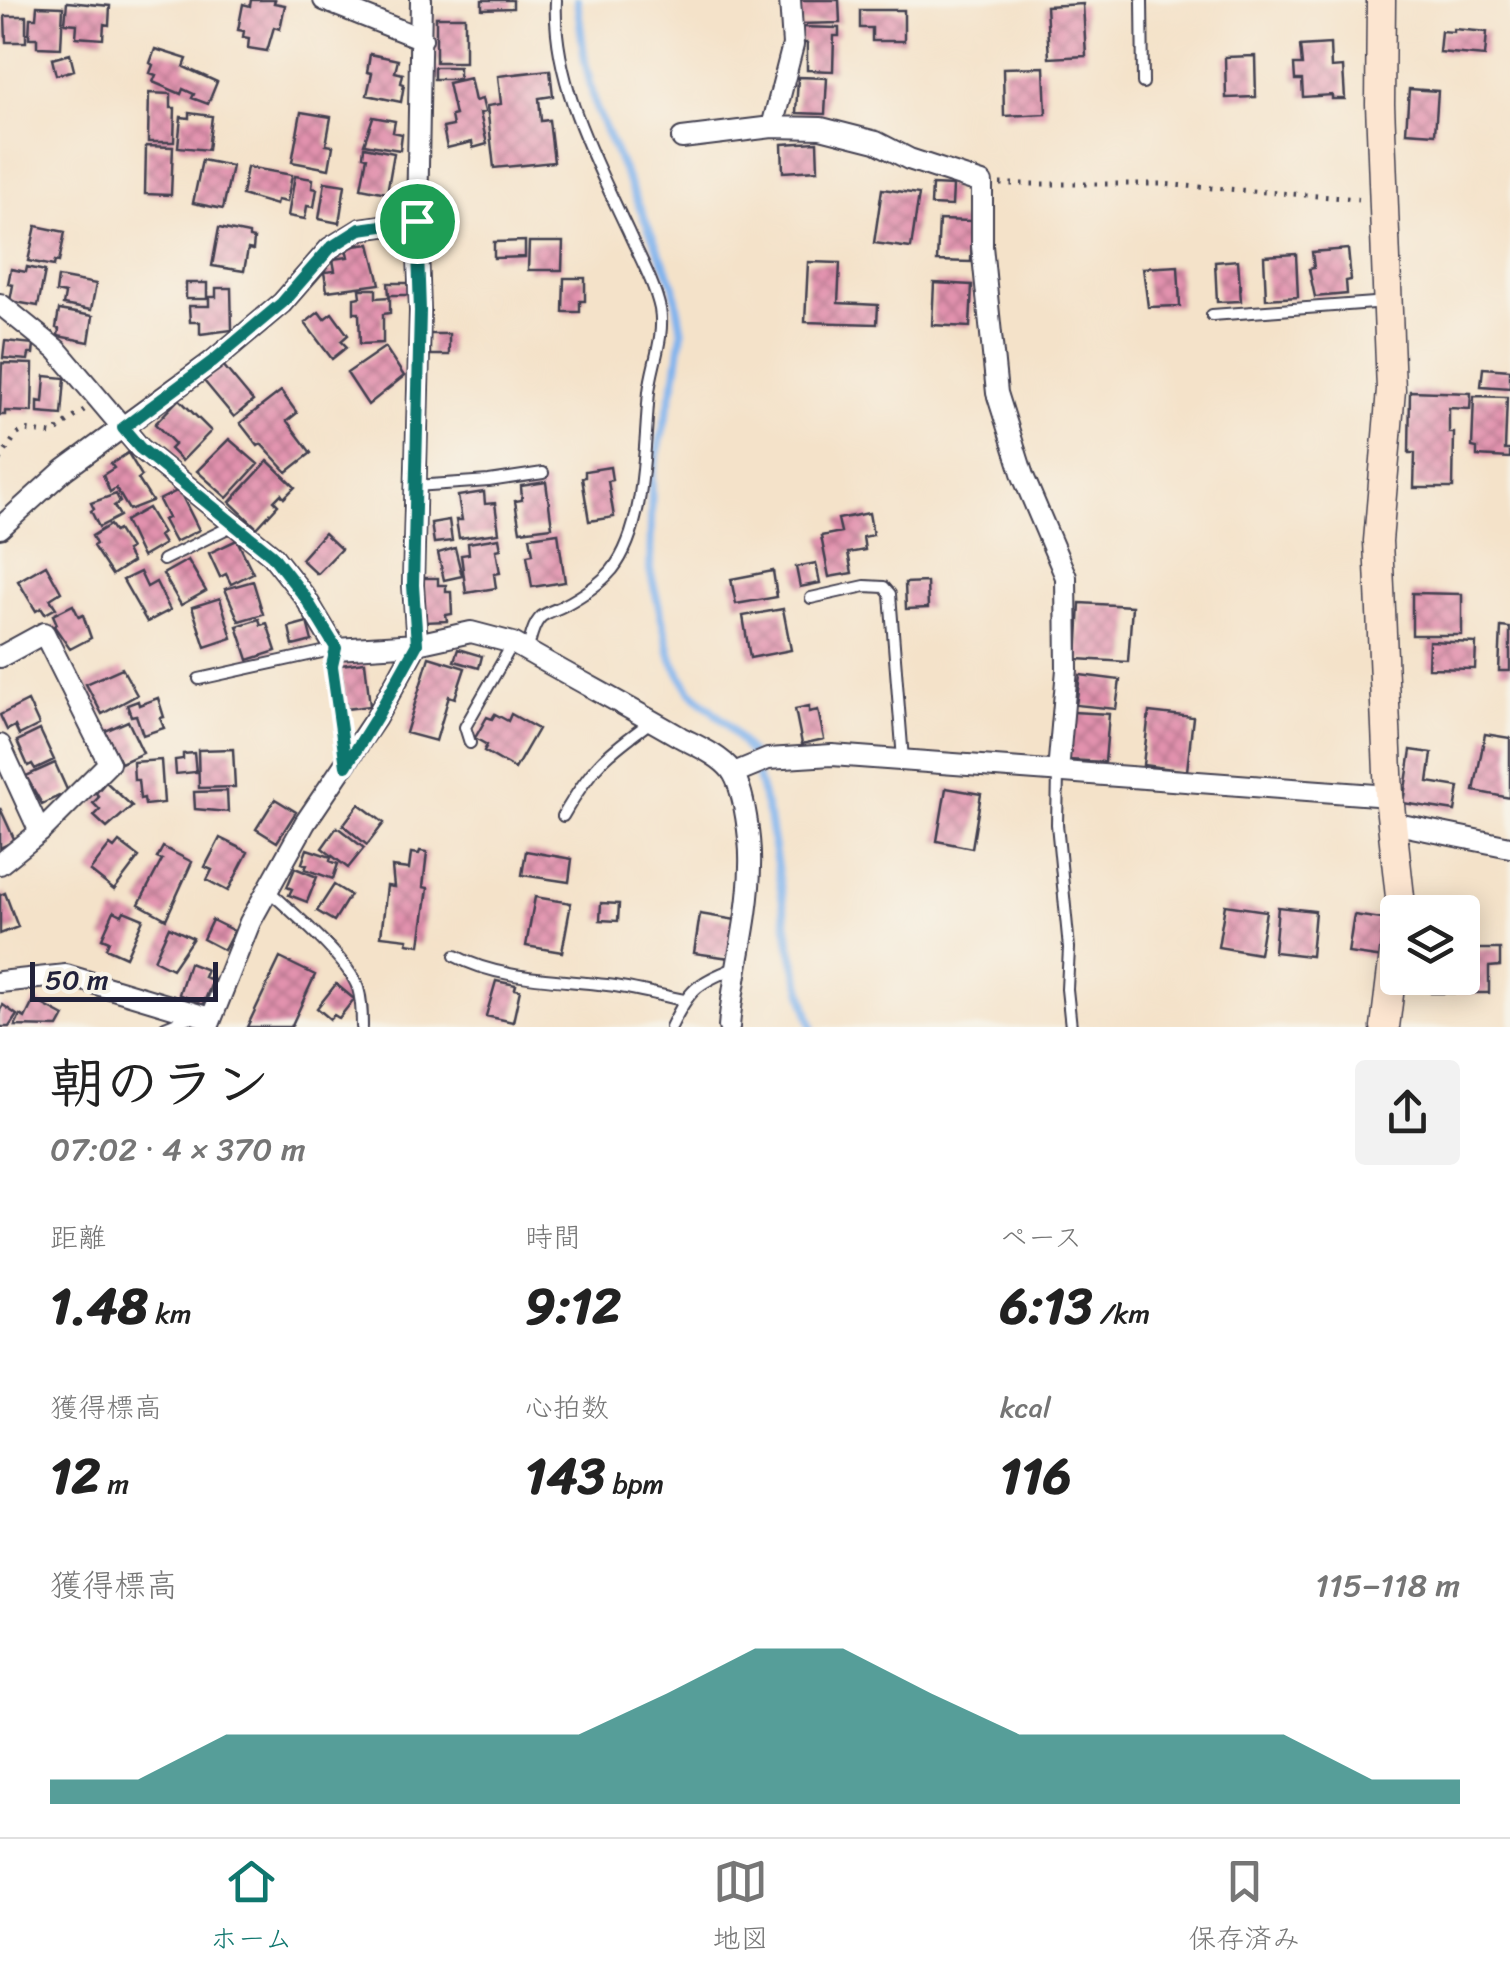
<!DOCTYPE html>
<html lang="ja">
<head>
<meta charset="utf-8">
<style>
  :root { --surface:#fff; --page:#f2f2f2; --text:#222; --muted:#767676; --line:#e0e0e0; --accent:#0f766e }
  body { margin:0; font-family:Sriracha,"Klee One",sans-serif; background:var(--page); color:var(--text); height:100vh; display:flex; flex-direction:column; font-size:38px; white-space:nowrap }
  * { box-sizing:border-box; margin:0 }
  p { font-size:32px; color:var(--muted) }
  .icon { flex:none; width:55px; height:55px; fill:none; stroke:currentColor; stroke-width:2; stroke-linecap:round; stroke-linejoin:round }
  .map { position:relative; height:1027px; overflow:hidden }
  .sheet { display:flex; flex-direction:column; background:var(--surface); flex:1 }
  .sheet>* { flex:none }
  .buttons { position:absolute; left:1380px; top:895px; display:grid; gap:20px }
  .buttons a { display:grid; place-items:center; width:100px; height:100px; border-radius:10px; background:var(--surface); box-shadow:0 5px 25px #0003; font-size:50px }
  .scale { position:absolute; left:30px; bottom:25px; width:188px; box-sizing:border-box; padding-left:10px; border:5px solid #22223b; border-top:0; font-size:28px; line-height:35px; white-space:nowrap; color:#22223b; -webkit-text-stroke:8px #f7f3e8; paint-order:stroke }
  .pin { position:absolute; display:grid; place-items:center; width:85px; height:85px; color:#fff; margin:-42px; border:5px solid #fff; border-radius:50%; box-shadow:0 2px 10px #0007 }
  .round { display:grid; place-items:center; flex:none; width:105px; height:105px; border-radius:10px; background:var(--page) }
  .summary { display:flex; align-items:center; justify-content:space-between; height:170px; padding:0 50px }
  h1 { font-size:55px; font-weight:700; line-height:75px }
  .figures { display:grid; grid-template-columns:repeat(3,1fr); gap:15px; height:170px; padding:10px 50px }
  .figures div { display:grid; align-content:center }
  .figures b { font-size:50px; font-weight:700 }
  .figures small { font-size:28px; font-weight:400 }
  .figures p { font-size:28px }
  .chart { height:280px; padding:20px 50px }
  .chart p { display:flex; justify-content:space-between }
  .chart svg { width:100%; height:180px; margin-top:10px; fill:var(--accent); opacity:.7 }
  .menu { display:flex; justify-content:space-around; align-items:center; height:140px; border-top:2px solid var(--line); background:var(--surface); font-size:28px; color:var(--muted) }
  .menu a { display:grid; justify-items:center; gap:5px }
  .menu .on { color:var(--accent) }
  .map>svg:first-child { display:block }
</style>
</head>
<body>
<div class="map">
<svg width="1510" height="1027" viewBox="0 0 1510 1027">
  <defs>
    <pattern id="building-cross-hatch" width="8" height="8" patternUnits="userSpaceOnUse" patternTransform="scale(2.5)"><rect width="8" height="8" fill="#e292ae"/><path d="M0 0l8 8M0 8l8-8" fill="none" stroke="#b7778f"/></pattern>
  </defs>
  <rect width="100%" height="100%" fill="#f7f3e8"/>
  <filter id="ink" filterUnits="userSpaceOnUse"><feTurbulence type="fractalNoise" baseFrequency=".01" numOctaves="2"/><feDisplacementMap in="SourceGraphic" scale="20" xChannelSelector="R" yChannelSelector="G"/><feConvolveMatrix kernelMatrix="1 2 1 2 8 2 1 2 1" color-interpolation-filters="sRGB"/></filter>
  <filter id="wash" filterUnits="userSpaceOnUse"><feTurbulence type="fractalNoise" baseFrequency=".0048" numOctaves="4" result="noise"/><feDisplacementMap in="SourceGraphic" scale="40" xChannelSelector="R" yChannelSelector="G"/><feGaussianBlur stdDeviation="2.25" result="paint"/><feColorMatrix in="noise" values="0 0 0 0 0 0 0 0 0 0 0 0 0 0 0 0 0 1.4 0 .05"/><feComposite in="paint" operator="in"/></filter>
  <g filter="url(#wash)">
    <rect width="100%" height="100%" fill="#f4e2c9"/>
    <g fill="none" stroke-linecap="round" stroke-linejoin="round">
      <path stroke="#80b3ed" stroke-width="8" d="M577,0L585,62L596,108L674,286L682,332L676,375L652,476L650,570L672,660L690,691L726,723L751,754L769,817L790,945L812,1027"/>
    </g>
    <g id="blocks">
      <path fill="url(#building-cross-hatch)" d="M251,0H275L274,3L285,5L280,29L274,27L267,51L248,48L249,38L243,37L244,31L238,30L243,4L250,6Z
        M482,0H513V8L482,9Z
        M799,0H839L840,23L799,24Z
        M67,2L110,6L109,25L104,24L103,39L76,37L77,24L65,23Z
        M1083,4L1086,56L1049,58L1046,6Z
        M37,6L63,7L61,48L37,47V38H29L30,18H36Z
        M860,10H904V41H872V28H860Z
        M5,16H26V42H6Z
        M436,17H465V62H436Z
        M800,27L839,28V36H834L833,71L807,70V43H800Z
        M1454,29L1487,32L1485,56L1439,52L1441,31L1454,32Z
        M1330,44L1331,68L1343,67L1345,99H1332V95L1303,97L1302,80H1295L1294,65H1302L1300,46Z
        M155,49L187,59L184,67L217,82L208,104L192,98L194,94L183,89L181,94L153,82L156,75L150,73L153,65L150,63Z
        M70,54L74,70L56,75L52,59Z
        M370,54L398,60L395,72L403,74L401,83L404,84L401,102L367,95L372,73L367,72Z
        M1255,56L1256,97L1226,98L1225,57Z
        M434,67H459V79H434Z
        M1044,67L1046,114L1004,116L1003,68Z
        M550,70L553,96L539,98L541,121L549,120L554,162L494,168L487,106L501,104L498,76Z
        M798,77L827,78L825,114L796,113Z
        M470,78L475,101L482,99L485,112L480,113L487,144L473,148L472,142L447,148L443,128L453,126L451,116L455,115L448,83Z
        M1409,89L1438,91L1435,134L1406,132Z
        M149,93L171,94V108H175L174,142H148Z
        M301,112L331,117L326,145L333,146L329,169L292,162Z
        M189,113L212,116L208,150L178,147L181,117L189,118Z
        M373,117L395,121L393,132L402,134L400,150L364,144Z
        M817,142L818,170L783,172L782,144Z
        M146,146L173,147L171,195L145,194Z
        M364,147L394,153L387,193L361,188L367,157L363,156Z
        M202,160L232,166L223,209L193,203Z
        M247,167L292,175L287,202L277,200L276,205L242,195Z
        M295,176L313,179L312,188L317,189L314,207L307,206L305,219L288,216Z
        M325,182L345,185L339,223L319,219Z
        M932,185L953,186L952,206L931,205Z
        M882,189L919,194L911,248L874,243Z
        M939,220L972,221L971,262L937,261Z
        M36,226L65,232L59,262L55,261L54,266L28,261Z
        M219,228L249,234V238L254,239L253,250L248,249L244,271L212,266Z
        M525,241V257L494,258V242Z
        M529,242H563L562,270H528Z
        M370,244L380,284L327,291L324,272L335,271L333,259L348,257L346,247Z
        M1348,249L1351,280L1346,281L1347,294L1315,297L1309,269L1314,268L1312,252Z
        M1296,254L1298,297L1266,299L1264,256Z
        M1238,260L1241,301L1217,302L1215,262Z
        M808,262L840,263L838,303L878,305L877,324L805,322Z
        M1178,266L1180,306L1148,307L1143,268Z
        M27,267L45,271L38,306L10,301L13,285L8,284L11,269L26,272Z
        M58,277L96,284L91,310L63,305L65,294L56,292Z
        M564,278H585V301H580V312H563Z
        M186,283H207V299H186Z
        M388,283H409V295H389Z
        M934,283L972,285L970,327L932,325Z
        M216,288H231L232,330L200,334V322H190L189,306H209V297H216Z
        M360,289H376V298L390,297V313L383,314V343L360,344L359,313H354V298L361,297Z
        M59,310L93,316L89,342L58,336L59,329L56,328Z
        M319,312L324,319L332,313L348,335L341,341L347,347L332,359L305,323Z
        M430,334H449V355H430Z
        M5,341L34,344L33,354H29L28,360L3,358Z
        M385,347L404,376L368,405L347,373Z
        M2,363L33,364L32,412L5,411V415H0Z
        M223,365L253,401L234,417L204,381Z
        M1483,368L1510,370V388L1481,386Z
        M45,376L65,378L62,415L38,413V401L43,402Z
        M281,391L297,413L287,421L311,453L287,472L261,444L258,446L240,423Z
        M1410,391L1471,393L1470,409L1449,408V433H1454L1453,488H1414L1415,453H1409Z
        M1474,396L1507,397L1505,450H1510V458L1477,456V448L1472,447Z
        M179,399L211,431L182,461L170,449L175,444L155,424Z
        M229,439L258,464L227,498L197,471Z
        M128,453L142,476L138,479L152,501L129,510L116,488L110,492L103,475L114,468L111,464Z
        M268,461L295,487L284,498L281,494L274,501L278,505L257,528L230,502Z
        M610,467L612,480L608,481L614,517L589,521L582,478L585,477V471Z
        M546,482L552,527L520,531L515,501L522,500L521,486Z
        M179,490L199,530L175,542L163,520L168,518L159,500Z
        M484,492L485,504L495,503L499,533L459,538L456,520H462L458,496Z
        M116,494L120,502L114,506L120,516L99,527L91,511L94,509L91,503Z
        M148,508L163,533L159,536L164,544L142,557L125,521Z
        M869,513L873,535L863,537L865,550L848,553L852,573L829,577L821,536L841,532L838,519Z
        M449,520L452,541L434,543L431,523Z
        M110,525L115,532L118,530L130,549L126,551L132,562L112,575L93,546L96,544L92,536Z
        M324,533L341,549L317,574L301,559Z
        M558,533L565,582L532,587L527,555L533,554L530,537Z
        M499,538L501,549L496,550L500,573L494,574L496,588L466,593L461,555L469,554L468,543Z
        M237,540L253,573L231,584L226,574L220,577L209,553Z
        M455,548L462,576L444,580L438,553Z
        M188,560L206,591L181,605L163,574Z
        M816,563L820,583L800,587L796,567Z
        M46,565L61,592L50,599L56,608L45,614L41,608L36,611L18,581Z
        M773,571L777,597L736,604L731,579Z
        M140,572L147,587L156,582L170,610L147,622L123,580Z
        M423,578H438V585H446V592H451L452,614L446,615L447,621L424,622Z
        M253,581L263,614L239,621L225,589Z
        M927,582L928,608L906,609L905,583Z
        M1412,593L1462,594V635H1412Z
        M220,598L232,638L205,647L192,607Z
        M1080,603L1132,606L1128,662L1077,659Z
        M73,605L79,617L83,615L91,638L70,649L54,626L57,624L53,615Z
        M783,609L791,650L750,658L743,616Z
        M259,619L261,625L267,623L276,651L248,660L237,626Z
        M307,622L312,641L293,646L289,627Z
        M1501,627L1510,628V671H1499Z
        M1429,641L1476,643L1475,669L1428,668Z
        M458,649L482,656L479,668L454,661Z
        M429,657L465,668L455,698L449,696L436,741L406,733Z
        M365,662L370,706L346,709V704L341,705L340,693L344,692L340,665Z
        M122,668L137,695L102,714L86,684Z
        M1080,675L1120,680L1116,709L1076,705Z
        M158,698L164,717L160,718L164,728L143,735L136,715L131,716L127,705L138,701L139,705Z
        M28,701L39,725L19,735L15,726L7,730L0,715Z
        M809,706V712L818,710L824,739L802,744L795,709Z
        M1072,712L1109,714L1105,762L1068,760Z
        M1149,712L1193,717L1187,771L1143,765Z
        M495,714L508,721L511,714L538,729L515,769L484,751L487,745L475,738L487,717L492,719Z
        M128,721L143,753L121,763L105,731Z
        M40,730L54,760L35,769L32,764L28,766L17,741Z
        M1485,734L1510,738V798L1474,791Z
        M233,749L235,787L199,788L198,750Z
        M1411,750L1432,753L1428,782L1459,787L1455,811L1403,803Z
        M194,753L196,772L176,774L175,760L183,759V754Z
        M161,760L164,803L145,805L144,798L140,799L138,780H134L133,762Z
        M55,763L68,792L42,804L26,776Z
        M106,782L132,806L107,828L94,816L100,810L93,803L99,797L96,793Z
        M946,788L981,794L972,848L937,841Z
        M227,791L228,812L195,809L194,792Z
        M275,799L296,812L277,842L256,829Z
        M359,804L384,823L367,845L343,825Z
        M0,808L15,841L0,848Z
        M337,827L364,848L348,868L322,848Z
        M220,838L248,852L228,891L207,880L212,870L205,867Z
        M119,842L139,857L114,890L90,871L110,845L114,848Z
        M163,847L192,862L166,919L139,904L162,860L157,858Z
        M307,849L331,857L330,861L338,864L333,879L305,869L307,865L302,863Z
        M420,851L427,852L423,887L428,888L420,945L407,943L408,939L381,936L387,886L394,887L392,867L409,869L411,853L419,854Z
        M526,851L572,859L569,882L522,875Z
        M295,868L317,877L307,902L289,895L292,889L287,887Z
        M334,885L350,895L334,921L317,911Z
        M5,893L18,927L0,934V895Z
        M535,897L571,903L562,952L526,946Z
        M601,903L619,904L618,921L600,920Z
        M1225,905L1266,911L1259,954L1218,947Z
        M1278,907L1315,911L1311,956L1274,952Z
        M114,911L122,915L124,911L143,919L126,957L106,948L109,941L102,938Z
        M700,914L736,920L730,958L694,953Z
        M1354,915L1389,920L1384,958L1348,953Z
        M212,920L234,931L224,950L203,939Z
        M169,927L193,938L172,969L154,960Z
        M1462,949H1500V966L1489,967V993H1431V978H1462Z
        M280,958L315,975L291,1027H247Z
        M189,963L207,970L204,977L213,980L203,1005L179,994Z
        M496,981L516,985L515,989L520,990L513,1022L486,1016Z
        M336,984L354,999L339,1018L334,1015L330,1019L317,1008Z
        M34,1000L64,1016L58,1027L15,1026L20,1015L25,1018Z
        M3,1005L17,1015L9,1027H0V1010Z"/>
    </g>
  </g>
  <g filter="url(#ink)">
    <use href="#blocks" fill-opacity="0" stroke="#423f50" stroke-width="2.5"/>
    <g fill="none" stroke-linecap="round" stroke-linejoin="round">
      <g stroke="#423f50" stroke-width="14">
        <path id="lane" d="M1142,0L1143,83
          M1212,315L1388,302
          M415,486L489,481L543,473
          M163,560L236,524
          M811,598L865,586L884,587L890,594L903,760
          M528,651C530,639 533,624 542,616C548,612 557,609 563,606C580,597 599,585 612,570C646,528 644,444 649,392C652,365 665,337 660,309C654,282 639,256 628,231C595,160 552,80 556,0
          M199,679L336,649L333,666L345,762
          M470,743L465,727L513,643
          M1058,772L1057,824L1069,948L1067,989L1071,1027
          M563,816C592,766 605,755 652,721
          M268,890C293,913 347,958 358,988C362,1001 362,1014 362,1027
          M455,956C500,980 557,979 607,985C633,988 658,995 684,1000
          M165,1027L192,1016
          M671,1027C689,990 696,983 735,968"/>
      </g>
      <g stroke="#423f50" stroke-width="24">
        <path id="street" d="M324,0L422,39
          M772,127L793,45L790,0
          M682,138L772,127L821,128L876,142L909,159L982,183V246L997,393L1023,476L1066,577L1067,669L1058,772
          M0,304L57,350L140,448L272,555L305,597L336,649L417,644L471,632L513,643C568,675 625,705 680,737C697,746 719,755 731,770C745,789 751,844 750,867C749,921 733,973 729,1027
          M0,528L64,470L213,361L282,303L330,248L361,229L417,221
          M0,657L44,633L109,763L40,832L0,864
          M0,745L40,832
          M734,773L768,759L832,755L1389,796
          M1392,823L1510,847
          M0,982L66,975L210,1018
          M208,1027L250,922L305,823L376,718L417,644L413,585L420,311L417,221L421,0"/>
      </g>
      <g stroke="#423f50" stroke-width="31">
        <path id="secondary" d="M1381,0L1380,104L1391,390L1378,541L1389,796L1400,897L1398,912
          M1385,1027L1398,921"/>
      </g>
      <path stroke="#423f50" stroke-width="5" stroke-dasharray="2.5 8" stroke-linecap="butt" d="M1000,184H1160L1358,199
        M0,460L16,435L25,430L52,434L84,410"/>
      <use href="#lane" stroke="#fff" stroke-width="10"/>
      <use href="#street" stroke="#fff" stroke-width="20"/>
      <use href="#secondary" stroke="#fce5d0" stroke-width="28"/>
    </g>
  </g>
  <g fill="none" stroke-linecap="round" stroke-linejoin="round" filter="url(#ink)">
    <g stroke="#fff" stroke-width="20">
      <path id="route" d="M417,221L420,311L413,585L417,644L376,718L346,766L332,666L336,648L305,597L272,555L140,448L123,428L213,361L282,303L330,248L360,229Z"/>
    </g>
    <use href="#route" stroke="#0f766e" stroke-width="12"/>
  </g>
</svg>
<div class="buttons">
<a><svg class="icon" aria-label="layers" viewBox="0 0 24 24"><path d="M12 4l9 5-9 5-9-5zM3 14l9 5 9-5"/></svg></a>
</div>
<div class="scale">50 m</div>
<div class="pin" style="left:417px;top:221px;background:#1e9e55"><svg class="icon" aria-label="arrive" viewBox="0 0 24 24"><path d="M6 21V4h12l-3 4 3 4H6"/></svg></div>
</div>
<section class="sheet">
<div class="summary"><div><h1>朝のラン</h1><p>07:02 · 4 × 370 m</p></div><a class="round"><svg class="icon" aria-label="share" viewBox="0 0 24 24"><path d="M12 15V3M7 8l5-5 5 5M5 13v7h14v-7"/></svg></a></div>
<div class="figures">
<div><p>距離</p><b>1.48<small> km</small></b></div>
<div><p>時間</p><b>9:12</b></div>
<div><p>ペース</p><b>6:13<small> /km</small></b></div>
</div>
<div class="figures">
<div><p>獲得標高</p><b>12<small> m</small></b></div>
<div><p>心拍数</p><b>143<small> bpm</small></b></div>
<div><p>kcal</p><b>116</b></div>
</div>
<div class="chart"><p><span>獲得標高</span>115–118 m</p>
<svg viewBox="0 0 160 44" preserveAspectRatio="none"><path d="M0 44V38L10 38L20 27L30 27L40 27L50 27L60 27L70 17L80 6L90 6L100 17L110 27L120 27L130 27L140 27L150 38L160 38V44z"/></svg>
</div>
</section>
<nav class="menu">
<a class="on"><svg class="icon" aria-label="home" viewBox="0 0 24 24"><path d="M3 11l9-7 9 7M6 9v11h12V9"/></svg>ホーム</a>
<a><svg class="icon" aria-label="map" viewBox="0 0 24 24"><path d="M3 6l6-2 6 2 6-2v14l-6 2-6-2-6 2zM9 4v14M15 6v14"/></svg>地図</a>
<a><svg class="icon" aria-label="saved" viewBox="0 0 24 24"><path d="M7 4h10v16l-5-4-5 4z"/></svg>保存済み</a>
</nav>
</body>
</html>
